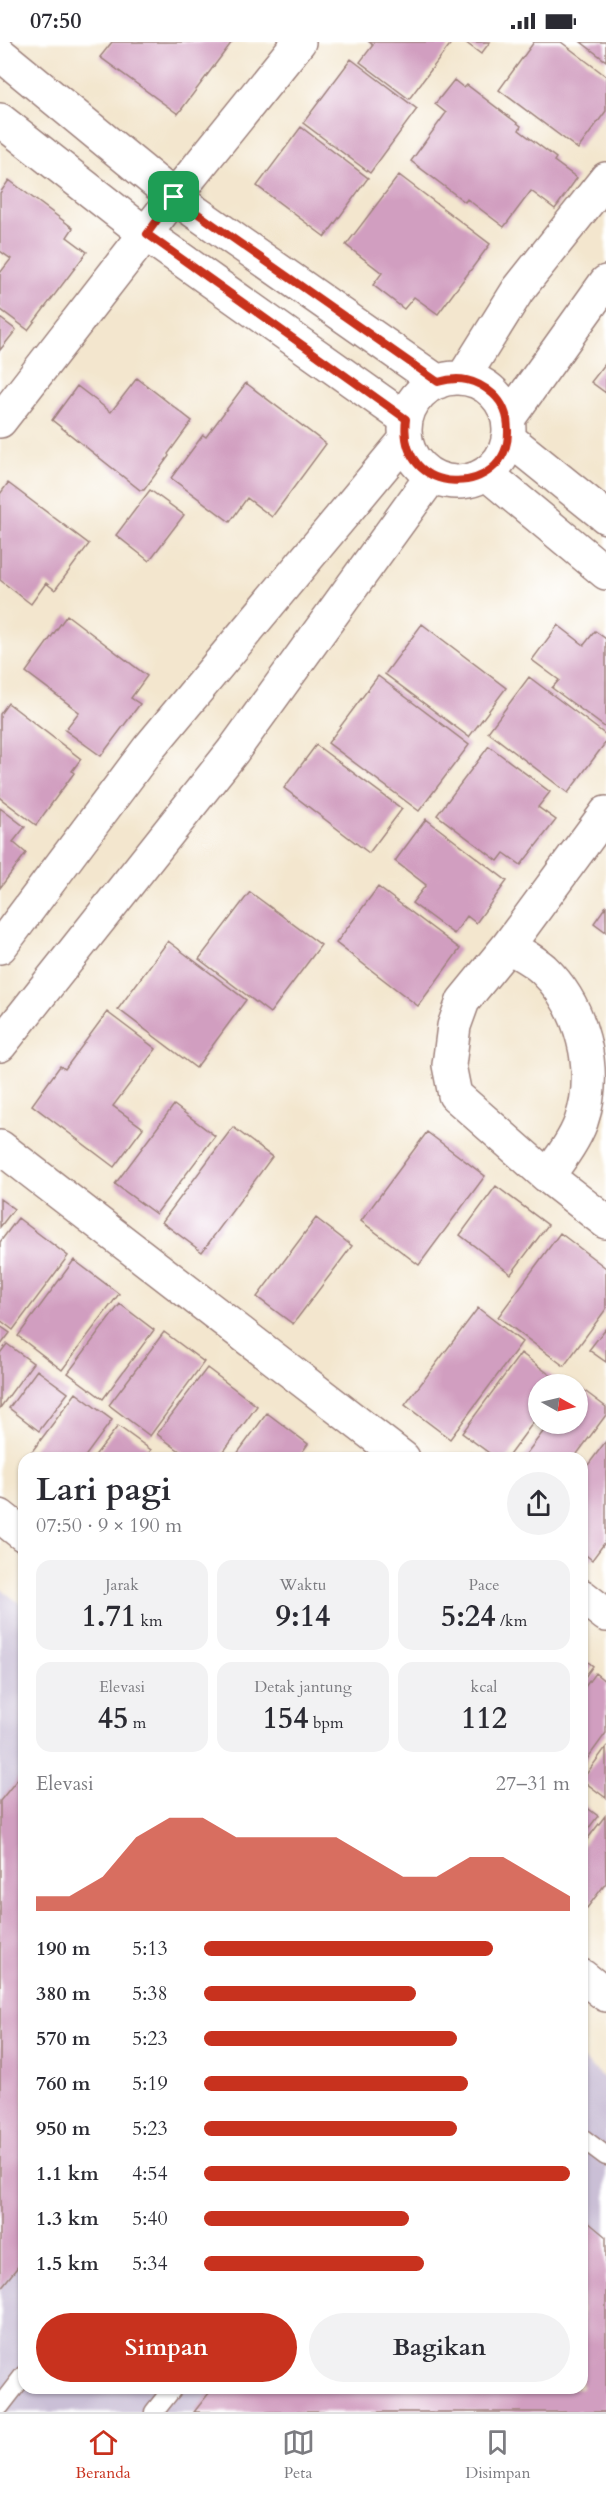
<!DOCTYPE html>
<html lang="id">
<head>
<meta charset="utf-8">
<style>
  :root { --surface:#fff; --page:#f2f2f3; --text:#2b2b33; --muted:#7c7c81; --line:#e1e1e2; --accent:#c8321e }
  body { margin:0; font-family:Cardo,serif; background:var(--page); color:var(--text); height:100vh; display:flex; flex-direction:column; font-size:22px; white-space:nowrap }
  * { box-sizing:border-box; margin:0 }
  p { font-size:20px; color:var(--muted) }
  .icon { flex:none; width:33px; height:33px; fill:none; stroke:currentColor; stroke-width:2; stroke-linecap:round; stroke-linejoin:round }
  .map { position:relative; flex:1; overflow:hidden }
  .drawer { position:absolute; left:18px; top:1410px; width:570px; height:942px; display:flex; flex-direction:column; background:var(--surface); border-radius:18px; box-shadow:0 2px 4px #0004 }
  .drawer>* { flex:none }
  .needle { width:39px; rotate:98deg }
  .tools { position:absolute; left:528px; top:1332px; display:grid; gap:12px }
  .tools a { display:grid; place-items:center; width:60px; height:60px; border-radius:50%; background:var(--surface); box-shadow:0 2px 4px #0004; font-size:30px }
  .pin { position:absolute; display:grid; place-items:center; width:51px; height:51px; color:#fff; margin:-26px; border-radius:12px; box-shadow:0 3px 9px #0006 }
  .round { display:grid; place-items:center; flex:none; width:63px; height:63px; border-radius:32px; background:var(--page) }
  .overview { display:flex; align-items:center; justify-content:space-between; height:102px; padding:0 18px }
  h1 { font-size:33px; font-weight:600; line-height:45px }
  .figures { display:grid; grid-template-columns:repeat(3,1fr); gap:9px; height:102px; padding:6px 18px }
  .figures div { display:grid; align-content:center; border-radius:15px; background:var(--page); text-align:center }
  .figures b { font-size:30px; font-weight:600 }
  .figures small { font-size:16px; font-weight:400 }
  .figures p { font-size:16px }
  .chart { height:168px; padding:12px 18px }
  .chart p { display:flex; justify-content:space-between }
  .chart svg { width:100%; height:108px; margin-top:6px; fill:var(--accent); opacity:.7 }
  .action { display:flex; gap:12px; margin-top:auto; padding:12px 18px }
  .action a { flex:1; height:69px; border-radius:36px; background:var(--accent); color:#fff; font-size:24px; font-weight:600; line-height:69px; text-align:center }
  .action a+a { background:var(--page); color:var(--text) }
  ul { padding:0 18px; list-style:none; font-size:20px }
  li { display:grid; grid-template-columns:96px 72px 1fr; align-items:center; height:45px }
  li i { height:15px; border-radius:8px; background:var(--accent) }
  .status { display:flex; justify-content:space-between; align-items:center; height:42px; padding:0 30px; background:var(--surface); direction:ltr }
  .status svg { height:16px; fill:currentColor }
  .tab-bar { display:flex; justify-content:space-around; align-items:center; height:84px; border-top:2px solid var(--line); background:var(--surface); font-size:16px; color:var(--muted) }
  .tab-bar a { display:grid; justify-items:center; gap:3px }
  .tab-bar .on { color:var(--accent) }
  .map>svg:first-child { display:block }
</style>
</head>
<body>
<div class="status"><b>07:50</b><svg viewBox="0 0 49 12"><path d="M0 12V9h3v3zM5 12V6h3v6zM10 12V3h3v9zM15 12V0h3v12zM26 1h20v11H26zM47 4h2v5h-2z"/></svg></div>
<div class="map">
<svg width="606" height="2370" viewBox="0 0 606 2370">
  <rect width="100%" height="100%" fill="#fff"/>
  <filter id="ink" filterUnits="userSpaceOnUse"><feTurbulence type="fractalNoise" baseFrequency=".0167" numOctaves="2"/><feDisplacementMap in="SourceGraphic" scale="12" xChannelSelector="R" yChannelSelector="G"/><feConvolveMatrix kernelMatrix="1 2 1 2 8 2 1 2 1" color-interpolation-filters="sRGB"/></filter>
  <filter id="wash" filterUnits="userSpaceOnUse"><feTurbulence type="fractalNoise" baseFrequency=".008" numOctaves="4" result="noise"/><feDisplacementMap in="SourceGraphic" scale="24" xChannelSelector="R" yChannelSelector="G"/><feGaussianBlur stdDeviation="1.35" result="paint"/><feColorMatrix in="noise" values="0 0 0 0 0 0 0 0 0 0 0 0 0 0 0 0 0 1.4 0 .05"/><feComposite in="paint" operator="in"/></filter>
  <g filter="url(#wash)">
    <rect width="100%" height="100%" fill="#f3e6ce"/>
    <path fill="#cabfd6" d="M0,1546L24,1565V2346H582V2017L606,2037V2370H0Z"/>
    <g id="blocks">
      <path fill="#d19ec0" d="M112,0H232L178,72L100,15Z
        M369,0H452L409,57L360,20L373,3Z
        M465,0H490L481,12Z
        M534,0H561L606,34V69L578,107L499,48Z
        M581,0H606V19Z
        M351,17L417,67L370,131L303,81Z
        M454,38L464,46L467,43L521,84L519,88L556,116L554,119L577,136L555,167L531,149L504,185L467,157L465,160L411,119L446,71L435,62Z
        M301,85L368,136L325,195L257,144Z
        M399,133L490,202L438,272L414,255L404,267L373,243L382,231L346,203Z
        M9,138L73,186L67,195L87,210L28,288L0,267V231L11,217L0,209V151Z
        M0,276L16,288L0,308Z
        M606,321V351L591,340Z
        M137,336L192,379L168,412L169,414L144,448H140L52,378L77,344L111,370Z
        M246,341L326,402L272,475L247,456L230,480L171,436L203,393L206,395Z
        M8,441L89,502L55,548L46,541L31,562L0,538V452Z
        M150,448L184,473L149,519L116,493Z
        M67,573L147,634L131,656L140,662L101,714L65,688L79,670L26,630Z
        M422,582L506,646L469,695L385,632Z
        M558,583L584,603L595,589L606,597V686L552,646L559,638L532,618Z
        M378,634L469,703L419,769L328,701Z
        M529,635L606,693V700L568,751L488,690Z
        M8,661L81,717L72,729L74,731L36,783L0,756V672Z
        M316,703L402,767L369,811L284,746Z
        M489,704L550,750L538,765L556,778L521,823L504,811L498,819L437,773Z
        M0,766L25,785L13,800L26,811L0,846Z
        M426,777L507,839L476,881L467,874L454,892L412,861L426,843L395,819Z
        M378,845L460,907L418,964L336,901Z
        M250,850L321,903L270,971L199,917Z
        M606,864V890L594,881Z
        M168,899L246,958L196,1026L118,967Z
        M107,970L156,1007L113,1064L143,1086L114,1125L32,1063L60,1024L65,1027Z
        M174,1063L215,1094L156,1172L115,1142Z
        M233,1085L272,1115L202,1210L162,1180Z
        M427,1090L485,1134L419,1223L361,1179Z
        M496,1144L548,1183L511,1232L460,1193Z
        M0,1157L14,1167L0,1185Z
        M18,1176L68,1214L13,1288L0,1278V1200Z
        M316,1176L352,1204L293,1282L257,1255Z
        M560,1191L606,1226V1267L564,1324L498,1275Z
        M74,1218L119,1252L62,1328L18,1294Z
        M120,1262L154,1288L103,1357L68,1331Z
        M478,1266L522,1300L450,1397L405,1363Z
        M0,1284L10,1291L0,1304Z
        M606,1286V1320L589,1308Z
        M164,1290L204,1320L150,1394L109,1363Z
        M7,1302L33,1321L0,1366V1311Z
        M521,1311L562,1342H538V1374L507,1416H496L462,1391Z
        M207,1326L257,1364L219,1416H189L157,1392Z
        M37,1328L68,1351L39,1389L9,1366Z
        M578,1344L606,1365V1373L574,1416H523L549,1382H578Z
        M76,1351L112,1378L84,1416H27Z
        M267,1371L308,1402L298,1416H234Z
        M118,1384L151,1408L145,1416H93Z
        M606,1399V1499L592,1518L582,1510V1431Z
        M582,1615L593,1624L582,1639Z
        M595,1631L606,1640V1691L582,1724V1649Z
        M606,1705V1756L582,1738Z
        M24,1729V2217L0,2247V1759Z
        M582,1762L598,1774L582,1795Z
        M605,1774L606,1841L587,1866L582,1862V1804Z
        M582,2175L606,2195V2370H194L213,2346H582Z"/>
    </g>
  </g>
  <g filter="url(#ink)">
    <use href="#blocks" fill-opacity="0" stroke="#9e827c" stroke-width="1.5"/>
    <g fill="none" stroke-linecap="round" stroke-linejoin="round">
      <g stroke="#9e827c" stroke-width="21">
        <path id="service" d="M582,2096L606,2114
          M0,2364L24,2333
          M154,2370L173,2346"/>
      </g>
      <g stroke="#9e827c" stroke-width="36">
        <path id="minor" d="M0,12L174,155L438,340
          M0,78L147,193L406,377
          M463,336L518,248L606,137
          M405 388a52 52 0 1 1 104 0a52 52 0 1 1-104 0Z
          M508,377L606,240
          M0,379L174,155L299,0
          M508,396L606,475
          M487,432L606,531
          M606,771L508,904L463,959L454,984L449,1023L455,1053L547,1134L606,1180
          M508,904C519,911 533,918 543,927C582,964 599,1028 581,1080C574,1099 560,1118 547,1134
          M0,905L149,706L406,397
          M0,1003L233,709L432,434
          M0,1105L403,1416
          M0,1474L24,1493
          M582,1554L606,1573
          M582,1934L606,1953"/>
      </g>
      <use href="#service" stroke="#fff" stroke-width="18"/>
      <use href="#minor" stroke="#fff" stroke-width="33"/>
    </g>
  </g>
  <g fill="none" stroke-linecap="round" stroke-linejoin="round" filter="url(#ink)">
    <g stroke="#fff" stroke-width="12">
      <path id="route" d="M174,155L438,340C459,334 476,337 493,352C503,361 508,374 508,388C510,457 396,458 406,377L147,192Z"/>
    </g>
    <use href="#route" stroke="#c8321e" stroke-width="8"/>
  </g>
</svg>
<div class="tools">
<a><svg class="needle" viewBox="-14 -14 28 28"><path d="M0-13l5 13h-10z" fill="#e53935"/><path d="M0 13l5-13h-10z" fill="#7c7c81"/></svg></a>
</div>
<div class="pin" style="left:174px;top:155px;background:#1e9e55"><svg class="icon" aria-label="arrive" viewBox="0 0 24 24"><path d="M6 21V4h12l-3 4 3 4H6"/></svg></div>
<section class="drawer">
<div class="overview"><div><h1>Lari pagi</h1><p>07:50 · 9 × 190 m</p></div><a class="round"><svg class="icon" aria-label="share" viewBox="0 0 24 24"><path d="M12 15V3M7 8l5-5 5 5M5 13v7h14v-7"/></svg></a></div>
<div class="figures">
<div><p>Jarak</p><b>1.71<small> km</small></b></div>
<div><p>Waktu</p><b>9:14</b></div>
<div><p>Pace</p><b>5:24<small> /km</small></b></div>
</div>
<div class="figures">
<div><p>Elevasi</p><b>45<small> m</small></b></div>
<div><p>Detak jantung</p><b>154<small> bpm</small></b></div>
<div><p>kcal</p><b>112</b></div>
</div>
<div class="chart"><p><span>Elevasi</span>27–31 m</p>
<svg viewBox="0 0 160 44" preserveAspectRatio="none"><path d="M0 44V38L10 38L20 30L30 14L40 6L50 6L60 14L70 14L80 14L90 14L100 22L110 30L120 30L130 22L140 22L150 30L160 38V44z"/></svg>
</div>
<ul>
<li><b>190 m</b>5:13<i style="width:79%"></i></li>
<li><b>380 m</b>5:38<i style="width:58%"></i></li>
<li><b>570 m</b>5:23<i style="width:69%"></i></li>
<li><b>760 m</b>5:19<i style="width:72%"></i></li>
<li><b>950 m</b>5:23<i style="width:69%"></i></li>
<li><b>1.1 km</b>4:54<i style="width:100%"></i></li>
<li><b>1.3 km</b>5:40<i style="width:56%"></i></li>
<li><b>1.5 km</b>5:34<i style="width:60%"></i></li>
</ul>
<div class="action"><a>Simpan</a><a>Bagikan</a></div>
</section>
</div>
<nav class="tab-bar">
<a class="on"><svg class="icon" aria-label="home" viewBox="0 0 24 24"><path d="M3 11l9-7 9 7M6 9v11h12V9"/></svg>Beranda</a>
<a><svg class="icon" aria-label="map" viewBox="0 0 24 24"><path d="M3 6l6-2 6 2 6-2v14l-6 2-6-2-6 2zM9 4v14M15 6v14"/></svg>Peta</a>
<a><svg class="icon" aria-label="saved" viewBox="0 0 24 24"><path d="M7 4h10v16l-5-4-5 4z"/></svg>Disimpan</a>
</nav>
</body>
</html>
